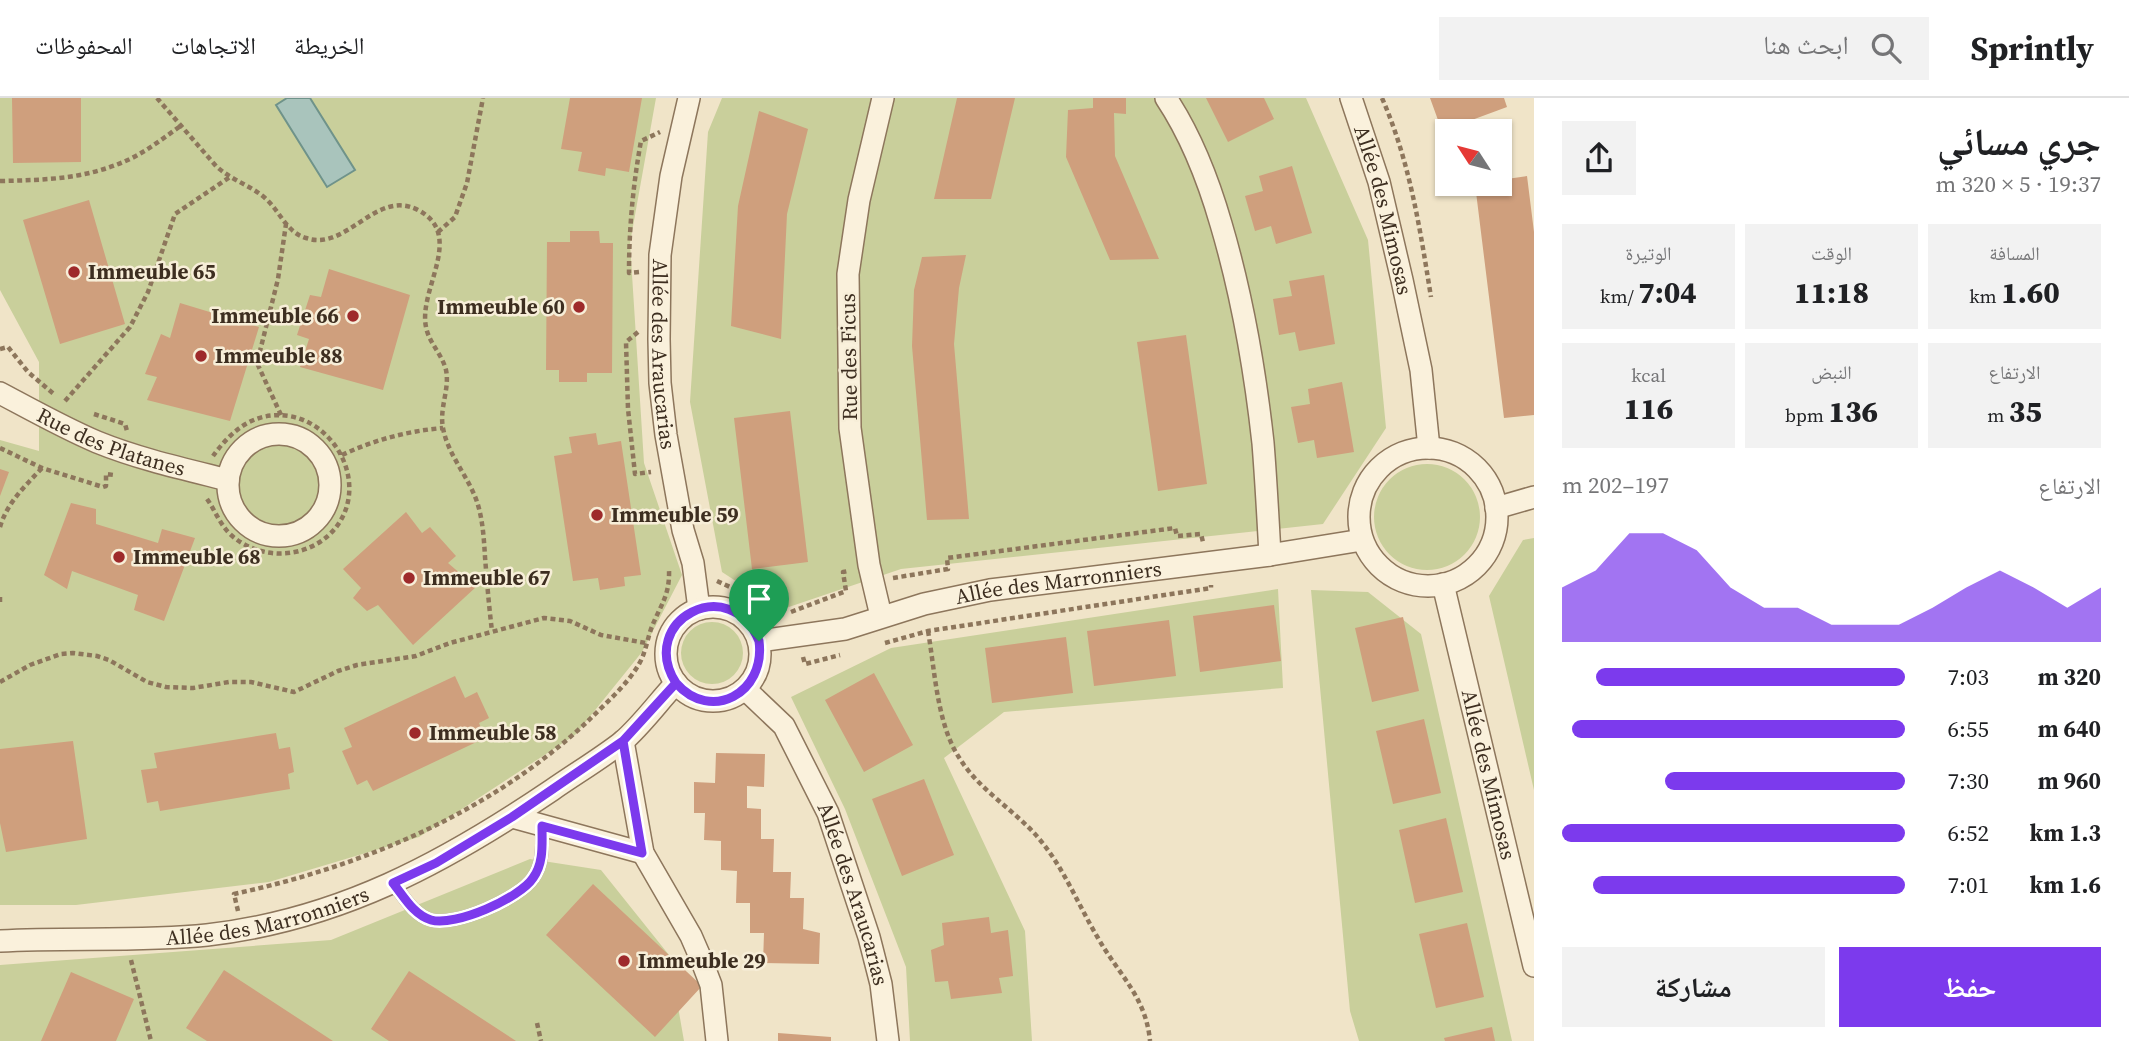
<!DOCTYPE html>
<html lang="ar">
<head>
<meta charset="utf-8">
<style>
  :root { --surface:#fff; --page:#f2f2f2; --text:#202124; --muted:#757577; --line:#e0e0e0; --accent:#7c3aed }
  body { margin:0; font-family:"Source Serif 4","Noto Naskh Arabic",serif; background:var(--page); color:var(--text); direction:rtl; height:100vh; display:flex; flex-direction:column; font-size:26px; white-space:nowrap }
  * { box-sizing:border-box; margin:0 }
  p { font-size:23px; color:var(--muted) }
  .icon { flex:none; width:38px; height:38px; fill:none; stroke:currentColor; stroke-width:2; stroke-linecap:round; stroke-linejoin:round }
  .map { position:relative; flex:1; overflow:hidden; direction:ltr }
  .side { display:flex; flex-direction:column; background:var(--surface); width:595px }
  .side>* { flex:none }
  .needle { width:46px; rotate:306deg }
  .fabs { position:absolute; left:1435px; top:21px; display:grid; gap:14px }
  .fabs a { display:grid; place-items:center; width:77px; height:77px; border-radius:0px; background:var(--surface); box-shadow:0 2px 5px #0004; font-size:35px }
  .pin { position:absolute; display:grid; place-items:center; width:60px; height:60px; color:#fff; margin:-72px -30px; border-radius:50% 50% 50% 0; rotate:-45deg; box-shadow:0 0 7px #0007 }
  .pin .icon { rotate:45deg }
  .round { display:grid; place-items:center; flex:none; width:74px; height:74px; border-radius:0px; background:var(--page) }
  .headline { display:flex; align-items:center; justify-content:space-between; height:119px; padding:0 28px }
  h1 { font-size:38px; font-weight:800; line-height:52px }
  .figures { display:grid; grid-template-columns:repeat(3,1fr); gap:10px; height:119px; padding:7px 28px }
  .figures div { display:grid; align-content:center; border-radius:0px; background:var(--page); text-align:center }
  .figures b { font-size:30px; font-weight:800 }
  .figures small { font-size:19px; font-weight:400 }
  .figures p { font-size:19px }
  .chart { height:196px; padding:14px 28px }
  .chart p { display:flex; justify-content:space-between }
  .chart svg { width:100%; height:126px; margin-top:7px; fill:var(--accent); opacity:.7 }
  .button { display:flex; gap:14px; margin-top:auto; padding:14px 28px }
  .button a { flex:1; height:80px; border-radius:0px; background:var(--accent); color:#fff; font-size:28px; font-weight:800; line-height:80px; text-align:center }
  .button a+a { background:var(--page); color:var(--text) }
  ul { padding:0 28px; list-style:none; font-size:23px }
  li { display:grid; grid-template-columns:112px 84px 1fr; align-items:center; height:52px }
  li i { height:18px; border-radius:9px; background:var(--accent) }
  header { display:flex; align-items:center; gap:42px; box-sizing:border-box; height:98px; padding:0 35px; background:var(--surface); border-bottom:2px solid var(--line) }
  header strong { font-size:33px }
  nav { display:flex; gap:38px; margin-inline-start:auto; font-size:24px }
  .search { width:490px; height:63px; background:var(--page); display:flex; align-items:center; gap:18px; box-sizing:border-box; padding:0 24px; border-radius:0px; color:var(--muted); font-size:26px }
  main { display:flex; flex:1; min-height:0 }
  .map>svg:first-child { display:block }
</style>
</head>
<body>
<header>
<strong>Sprintly</strong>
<div class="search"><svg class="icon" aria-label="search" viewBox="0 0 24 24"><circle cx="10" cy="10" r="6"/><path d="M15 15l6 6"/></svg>ابحث هنا</div>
<nav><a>الخريطة</a><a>الاتجاهات</a><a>المحفوظات</a></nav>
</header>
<main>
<section class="side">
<div class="headline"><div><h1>جري مسائي</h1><p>19:37 · 5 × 320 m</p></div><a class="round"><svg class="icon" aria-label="share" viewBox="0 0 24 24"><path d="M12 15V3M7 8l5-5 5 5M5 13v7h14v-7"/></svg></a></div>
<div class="figures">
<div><p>المسافة</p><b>1.60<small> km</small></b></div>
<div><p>الوقت</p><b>11:18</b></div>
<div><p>الوتيرة</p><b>7:04<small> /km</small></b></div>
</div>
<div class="figures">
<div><p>الارتفاع</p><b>35<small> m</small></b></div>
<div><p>النبض</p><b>136<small> bpm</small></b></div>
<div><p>kcal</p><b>116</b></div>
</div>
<div class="chart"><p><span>الارتفاع</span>197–202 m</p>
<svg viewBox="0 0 160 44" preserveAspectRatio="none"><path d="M0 44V25L10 19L20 6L30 6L40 12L50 25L60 32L70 32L80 38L90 38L100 38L110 32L120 25L130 19L140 25L150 32L160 25V44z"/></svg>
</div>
<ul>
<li><b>320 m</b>7:03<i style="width:90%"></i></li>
<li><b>640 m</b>6:55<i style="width:97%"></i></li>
<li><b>960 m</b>7:30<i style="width:70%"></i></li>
<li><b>1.3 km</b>6:52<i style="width:100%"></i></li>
<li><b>1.6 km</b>7:01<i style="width:91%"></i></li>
</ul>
<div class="button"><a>حفظ</a><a>مشاركة</a></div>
</section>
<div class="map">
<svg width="1534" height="943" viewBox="0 0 1534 943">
  <rect width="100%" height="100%" fill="#f0e4c8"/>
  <path fill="#c9cf9b" d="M0,0H656L630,145L644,365L682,477L642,554L575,637L419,739L269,784L76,807H0V342L39,353V264L0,192Z
    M722,0H1306L1368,142L1386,330L1323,426L901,471L780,512L722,474L690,304L708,34Z
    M1374 419a53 53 0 1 1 106 0a53 53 0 1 1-106 0Z
    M1534,440V692L1489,498L1523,442Z
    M1278,491L1283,590L1004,614L944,660L1025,833L1032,943H910L906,869L845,711L791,599L891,550Z
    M1311,492L1368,494L1421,536L1512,943H1359L1350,913Z
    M681 555a31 31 0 1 1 62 0a31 31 0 1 1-62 0Z
    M530,761L601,772L669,857L684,943H0V867L331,842Z"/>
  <path fill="#a9c4bc" stroke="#6f938a" stroke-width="2" d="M287,0H310L355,72L327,89L276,7Z"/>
  <path fill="#cf9f7d" d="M12,0H81V64L13,65Z
    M570,0H642L629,74L606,70L605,78L578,73L582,54L561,51Z
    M957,0H1015L991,101H934Z
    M1093,0H1126V16L1114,15L1115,58L1159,161L1110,162L1066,59L1068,12L1093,10Z
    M1206,0H1264L1274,21L1228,44Z
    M1430,0H1504L1507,9L1442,33Z
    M759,13L808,31L787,116L781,241L731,228L738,108Z
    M1292,68L1312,135L1276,146L1271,128L1255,133L1245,98L1263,93L1259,78Z
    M1527,78L1534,134V317L1504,320L1475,86H1500V82Z
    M89,102L125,226L60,246L23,122Z
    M570,133H599L600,145H613L612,275H587V284H559V272H546L547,144H570Z
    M966,157L959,190L954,246L969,421L927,422L912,248L914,192L922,159Z
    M329,171L410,197L383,292L300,269L309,241L297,237L310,197L321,199Z
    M1324,177L1335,246L1299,253L1295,234L1279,237L1273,201L1292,198L1289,183Z
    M180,205L259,229L230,323L147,302L157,279L145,276L161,236L170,240Z
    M1186,237L1207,386L1158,393L1137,244Z
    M1342,284L1354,354L1317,360L1314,342L1298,345L1291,309L1310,306L1308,291Z
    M790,313L808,464L752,471L734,320Z
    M596,335L598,347L621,343L641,477L624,479L625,488L600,492L598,480L573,483L554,358L572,355L569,339Z
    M0,371L9,374L0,398Z
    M71,405L96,411V426L158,445L162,431L195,440L164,523L134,512L138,497L72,473L67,491L44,477Z
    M406,414L422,435L430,429L456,458L448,465L476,489L413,547L378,507L367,513L353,500L361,490L343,471Z
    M1274,507L1281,563L1200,574L1193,518Z
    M1403,519L1419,593L1372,604L1355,530Z
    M1169,522L1176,578L1094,588L1087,533Z
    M1066,539L1073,595L992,605L985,550Z
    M874,575L913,647L864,674L825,602Z
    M455,578L465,600L477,594L489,620L479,625L485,640L373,693L367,682L357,687L342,653L352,649L344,630Z
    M1424,621L1441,695L1393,706L1376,633Z
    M276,635L279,651L290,649L294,674L288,676L290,691L160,713L158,703L147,705L141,672L157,670L154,655Z
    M73,643L87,741L6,754L0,725V651Z
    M716,655L765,656L764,689L747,688V710L761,711V741H774L773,774H791L790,800H804L803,831L820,835L819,866L763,865L764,835H750V805H736L737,773L721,772V743L704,742L705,715H694V684L715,685Z
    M924,681L954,757L902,778L872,701Z
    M1446,720L1463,794L1415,805L1399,732Z
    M593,786L702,888L655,939L546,837Z
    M989,819L991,835L1008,832L1013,878L999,880L1002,895L951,901L948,883L935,884L931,852L944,847L942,825Z
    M1467,825L1484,899L1436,910L1419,836Z
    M224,872L333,943H207L186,930Z
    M409,873L516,943H389L371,931Z
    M71,874L134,901L116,943H41Z
    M1492,929L1495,943H1445L1444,940Z
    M778,935L831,939V943H778Z"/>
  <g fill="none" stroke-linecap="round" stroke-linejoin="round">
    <g stroke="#8d765c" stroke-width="14">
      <path id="lane" d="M393,785C404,799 414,817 431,822C455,829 520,800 533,780C544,765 542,746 542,728"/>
    </g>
    <g stroke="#8d765c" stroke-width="24">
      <g id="street">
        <path id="s1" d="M689,0L671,78L660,157L659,241L660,285L666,337L683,432L693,465L699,511"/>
        <path d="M1166,0C1192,39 1208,81 1221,126C1242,197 1255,272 1263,345C1266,382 1268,420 1270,457"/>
        <path id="s2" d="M1351,0L1379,84L1402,182L1421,272L1429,350"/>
        <path id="s3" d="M0,295C32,312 64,330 97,344C139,361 184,371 228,382"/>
        <circle cx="279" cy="387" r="51"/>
        <circle cx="1428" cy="419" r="69"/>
        <path d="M1496,410L1534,399"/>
        <path id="s4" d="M1443,486L1534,868"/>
        <circle cx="713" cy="556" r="47"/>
        <path d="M881,518L869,467L850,330L848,176L859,102L883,0"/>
        <path id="s5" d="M759,543L845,531L924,506L990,492L1270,457L1362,442"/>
        <path id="s6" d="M745,591L784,628L828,715L869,839L881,886L888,943"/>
        <path d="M623,643L643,755L691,838L701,861L711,887L717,943"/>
        <path d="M512,719L643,755"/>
        <path id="s7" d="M0,843C69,839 139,844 207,837C339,822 444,765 552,692C575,676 600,661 622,644C641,628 659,603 676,585"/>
      </g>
    </g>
    <path stroke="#8d765c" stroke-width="4.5" stroke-dasharray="5 3.5" stroke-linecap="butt" d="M157,0L216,68C231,82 250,87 265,100C280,113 286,134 306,140C347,154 376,90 418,112C466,137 418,191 426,229C429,245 442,256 446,272C450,291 439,310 443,330C448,358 470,380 478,407C483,424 484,442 485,459C487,484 489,509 492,533
      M1382,0C1410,64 1420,131 1431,199
      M0,83C47,82 89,81 132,60C150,51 166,38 182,27
      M438,134L455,119L467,85L483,0
      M639,174L629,175C629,130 633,87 641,43L660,34
      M638,234L626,244L628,311L635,376L651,374
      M0,251L8,249L28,274L55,297
      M65,303L130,229L148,194L175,116L230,79
      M94,316L125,326L127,333
      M281,317L257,265L278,181L286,126
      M0,350L42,370L103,389L106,388V376L114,377
      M342,357C374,342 407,333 443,330
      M207,401C215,412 219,425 230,436C264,468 324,460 344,416C362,375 332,325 289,318C254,313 232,332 213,358
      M0,429C7,405 25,388 42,370
      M893,480L948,471L947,460L1175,430L1177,438L1201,436L1203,444
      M717,483L743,495L769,513L780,516
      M0,499V507
      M791,514L846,493L843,474L848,473
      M928,533C935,573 937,627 960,661C979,691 1011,710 1035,736C1063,767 1077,805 1098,840C1119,877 1146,899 1150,943
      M885,545L928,533L1211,490V487
      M803,559L805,566L840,557
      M0,584L30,567L61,556L73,555L97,558L109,562L147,584L166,589L193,590L229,584H251L294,594L338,573L357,567L416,558L450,545L544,520L570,523L601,537L646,545
      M238,813L234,796C364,768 492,714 589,622C606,605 627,587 639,566C645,556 647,543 651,531C660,507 670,499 669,471
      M131,862L151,943
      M537,925L541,943"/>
    <use href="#lane" stroke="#faf1dc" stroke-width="10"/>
    <use href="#street" stroke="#faf1dc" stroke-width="21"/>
  </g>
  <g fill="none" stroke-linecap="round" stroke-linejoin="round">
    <g stroke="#fff" stroke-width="14">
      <path id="route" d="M759,543C766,595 711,625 676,585L623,643L512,719L436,765L393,785C404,799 414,817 431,822C455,829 520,800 533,780C544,765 542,746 542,728L642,755L623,643L676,585C636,522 731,473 759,543"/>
    </g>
    <use href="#route" stroke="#7c3aed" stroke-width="9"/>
  </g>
  <g fill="#9e2a2b" stroke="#f7eed8" stroke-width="2.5">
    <circle cx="74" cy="174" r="7"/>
    <circle cx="579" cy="209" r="7"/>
    <circle cx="353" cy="218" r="7"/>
    <circle cx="201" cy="258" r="7"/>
    <circle cx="597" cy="417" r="7"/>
    <circle cx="119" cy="459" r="7"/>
    <circle cx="409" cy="480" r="7"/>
    <circle cx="415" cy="635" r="7"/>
    <circle cx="624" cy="863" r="7"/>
  </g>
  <g text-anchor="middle" stroke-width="5" stroke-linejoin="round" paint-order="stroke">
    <g font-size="21" fill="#3d2e20" stroke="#f7eed8">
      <text dy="7" stroke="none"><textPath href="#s2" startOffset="117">Allée des Mimosas</textPath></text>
      <text dy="7" stroke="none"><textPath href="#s1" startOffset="259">Allée des Araucarias</textPath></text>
      <text transform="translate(849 259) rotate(-91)" y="7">Rue des Ficus</text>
      <text dy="7" stroke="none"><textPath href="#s3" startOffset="122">Rue des Platanes</textPath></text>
      <text dy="7" stroke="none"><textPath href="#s5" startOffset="306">Allée des Marronniers</textPath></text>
      <text dy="7" stroke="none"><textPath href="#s4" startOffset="196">Allée des Mimosas</textPath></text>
      <text dy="7" stroke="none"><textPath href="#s6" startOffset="236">Allée des Araucarias</textPath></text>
      <text dy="7" stroke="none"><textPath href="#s7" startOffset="270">Allée des Marronniers</textPath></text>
    </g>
    <g font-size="21" font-weight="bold" fill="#3d2e20" stroke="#f7eed8" text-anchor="start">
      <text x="88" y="181">Immeuble 65</text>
      <text x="565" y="216" text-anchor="end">Immeuble 60</text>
      <text x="339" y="225" text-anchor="end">Immeuble 66</text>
      <text x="215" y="265">Immeuble 88</text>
      <text x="611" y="424">Immeuble 59</text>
      <text x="133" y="466">Immeuble 68</text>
      <text x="423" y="487">Immeuble 67</text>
      <text x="429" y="642">Immeuble 58</text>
      <text x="638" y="870">Immeuble 29</text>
    </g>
  </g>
</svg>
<div class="fabs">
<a><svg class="needle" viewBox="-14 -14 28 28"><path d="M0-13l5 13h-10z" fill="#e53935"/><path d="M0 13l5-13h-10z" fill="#757577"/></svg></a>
</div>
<div class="pin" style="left:759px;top:543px;background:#1e9e55"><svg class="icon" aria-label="arrive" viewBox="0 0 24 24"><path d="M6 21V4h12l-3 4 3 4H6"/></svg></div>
</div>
</main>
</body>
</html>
